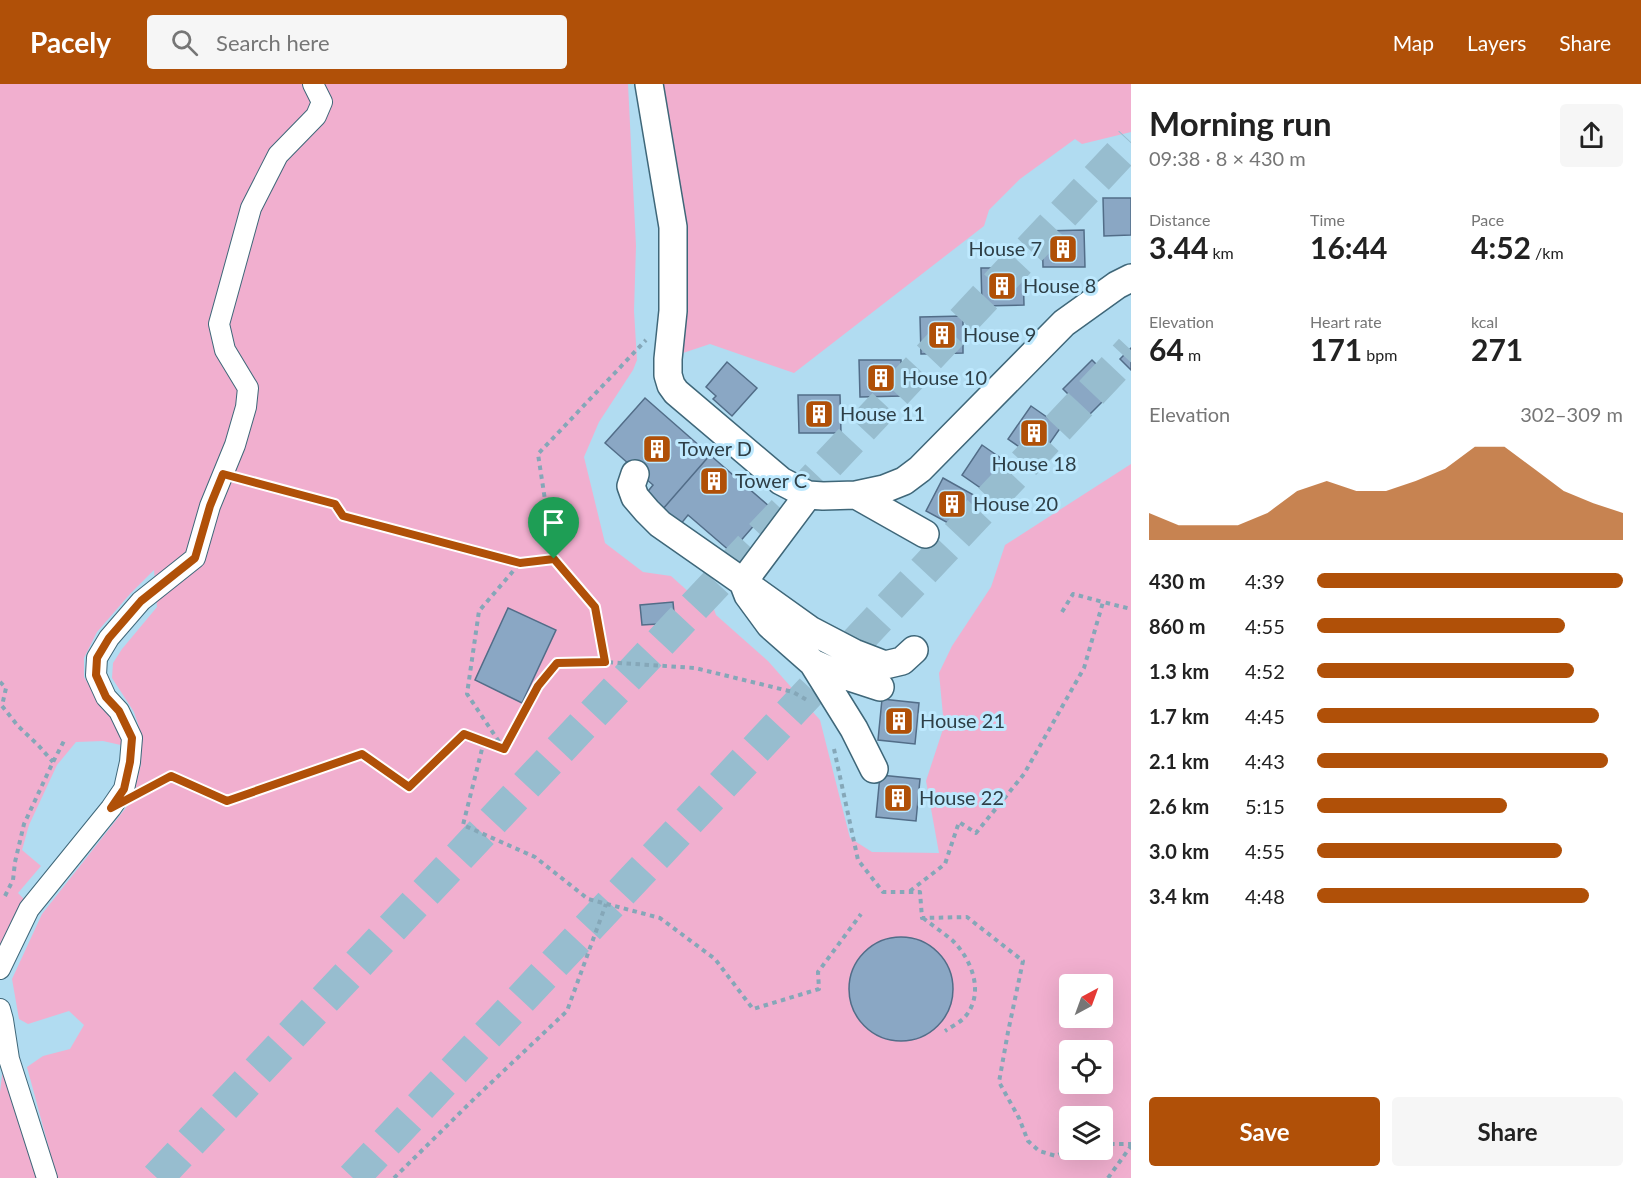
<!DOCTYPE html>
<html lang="en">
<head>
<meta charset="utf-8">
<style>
  :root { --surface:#fff; --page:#f6f6f6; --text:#222; --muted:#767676; --accent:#b05008 }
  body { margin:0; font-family:Lato,sans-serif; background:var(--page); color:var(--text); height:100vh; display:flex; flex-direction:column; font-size:22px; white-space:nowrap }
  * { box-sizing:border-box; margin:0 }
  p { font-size:20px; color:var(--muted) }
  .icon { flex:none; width:33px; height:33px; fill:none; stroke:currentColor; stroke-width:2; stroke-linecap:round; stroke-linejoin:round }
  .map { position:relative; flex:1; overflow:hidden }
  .drawer { display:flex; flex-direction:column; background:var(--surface); width:510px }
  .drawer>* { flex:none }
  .needle { width:39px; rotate:41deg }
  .buttons { position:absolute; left:1059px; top:890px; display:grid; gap:12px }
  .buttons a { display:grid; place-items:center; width:54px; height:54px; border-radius:6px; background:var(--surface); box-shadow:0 6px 24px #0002; font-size:30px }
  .pin { position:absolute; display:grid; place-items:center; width:51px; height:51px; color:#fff; margin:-62px -26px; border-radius:50% 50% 50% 0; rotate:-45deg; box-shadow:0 0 6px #0007 }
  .pin .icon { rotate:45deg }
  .round { display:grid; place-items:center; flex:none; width:63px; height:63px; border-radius:6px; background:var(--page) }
  .overview { display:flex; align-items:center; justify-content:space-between; height:102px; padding:0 18px }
  h1 { font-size:33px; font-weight:700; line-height:45px }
  .figures { display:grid; grid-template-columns:repeat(3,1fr); gap:9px; height:102px; padding:6px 18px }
  .figures div { display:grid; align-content:center }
  .figures b { font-size:30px; font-weight:700 }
  .figures small { font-size:16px; font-weight:400 }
  .figures p { font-size:16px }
  .chart { height:168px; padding:12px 18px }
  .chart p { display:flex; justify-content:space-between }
  .chart svg { width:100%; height:108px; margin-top:6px; fill:var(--accent); opacity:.7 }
  .cta { display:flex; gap:12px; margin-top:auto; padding:12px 18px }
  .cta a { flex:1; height:69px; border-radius:6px; background:var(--accent); color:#fff; font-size:24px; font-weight:700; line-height:69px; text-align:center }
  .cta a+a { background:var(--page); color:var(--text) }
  ul { padding:0 18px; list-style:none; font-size:20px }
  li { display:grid; grid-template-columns:96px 72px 1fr; align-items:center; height:45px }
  li i { height:15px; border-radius:8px; background:var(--accent) }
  header { display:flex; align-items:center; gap:36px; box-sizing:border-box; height:84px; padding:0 30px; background:var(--accent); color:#fff }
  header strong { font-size:28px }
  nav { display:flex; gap:33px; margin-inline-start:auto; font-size:21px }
  .search { width:420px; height:54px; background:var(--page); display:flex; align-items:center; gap:15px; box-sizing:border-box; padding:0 21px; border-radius:6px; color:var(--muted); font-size:22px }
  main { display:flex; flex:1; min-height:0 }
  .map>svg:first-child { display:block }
</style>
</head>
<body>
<header>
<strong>Pacely</strong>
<div class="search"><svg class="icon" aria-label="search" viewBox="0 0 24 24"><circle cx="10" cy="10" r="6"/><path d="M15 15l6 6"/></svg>Search here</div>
<nav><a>Map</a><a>Layers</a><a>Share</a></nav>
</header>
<main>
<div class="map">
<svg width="1131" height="1094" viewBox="0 0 1131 1094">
  <rect width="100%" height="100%" fill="#b1dcf1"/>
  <path fill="#f1afcf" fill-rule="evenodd" d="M0,0H628L636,162L634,227L637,276L633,286L599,338L584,373L605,459L643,488L671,492L691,510L695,524L713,523L716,531L768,577L820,636L850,754L872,768L939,769L926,697L944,642L939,589L952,562L991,503L1005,461L1131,380V1094H57L27,983L43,972L70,965L84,941L69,927L28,940L19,935L12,895L42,830L132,716L141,680L142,652L134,628L112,594L113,579L122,565L157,523L154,486L130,510L97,548L84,574V593L99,618L111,631L125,662L103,657L76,658L57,681L29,741L22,766L41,782L18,809L27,818L0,868ZM1070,900H1102V933H1070ZM1070,966H1102V999H1070ZM1070,1032H1102V1065H1070Z
    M659,0H1131V48L1082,60L1075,55L1020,95L989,126L984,142L794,289L710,260L683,269L684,217Z
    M4,975L42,1094H0V1008Z"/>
  <path fill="#8aa7c4" stroke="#526d88" stroke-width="1.5" d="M1103,114H1131V151L1104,152Z
    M1084,146L1085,183H1043L1042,147Z
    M981,184H1023L1024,221L982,222Z
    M963,232V269L921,270L920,233Z
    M1131,264V286L1120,275Z
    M859,276H901L902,312L860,313Z
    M1092,276L1118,302L1089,331L1063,305Z
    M727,278L757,304L732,332L713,315L716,312L706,303Z
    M798,311H840L841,349H799Z
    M645,314L710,371L662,426L645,411L653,401L605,359Z
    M1031,322L1061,343L1038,376L1008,355Z
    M982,361L1015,384L995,414L962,391Z
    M710,371L770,423L731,468L688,431L680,441L662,426Z
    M943,394L979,414L961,446L926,427Z
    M673,518L675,539L642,541L640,521Z
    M508,524L556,546L522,619L475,596Z
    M882,615L919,619L915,660L878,656Z
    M880,691L920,695L916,737L876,733Z
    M849 905a52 52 0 1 1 104 0a52 52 0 1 1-104 0Z"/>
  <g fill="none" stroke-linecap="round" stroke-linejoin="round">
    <path stroke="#97bdcf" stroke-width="33" stroke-dasharray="33 16" stroke-linecap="butt" d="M157,1094L1131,58
      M353,1094L1131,266"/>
    <g stroke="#3f6779" stroke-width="22">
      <path id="pedestrian" d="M0,885L29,825L111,724L124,705L130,678L132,654L119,627L106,613L96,591L97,574L109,554L141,517L195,474L210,422L235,361L246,323L248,304L225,266L219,240L251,124L278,71L316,32L322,18L313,0
        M0,925L3,936L9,975L47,1094"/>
    </g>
    <g stroke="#3f6779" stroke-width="30">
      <path id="minor" d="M649,0L673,143V227L668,275V291L671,301L676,308L781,397L808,411L823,412L856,411L884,405L904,397L920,385L1064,239L1117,201L1131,194
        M635,390L631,402L635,413L647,427L660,440L743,498L748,511L770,541L813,579L831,587L880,603
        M808,411L743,498L810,546L854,569L885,581L902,577L914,566
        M856,411L925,450
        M813,579L854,645L874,685"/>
    </g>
    <path stroke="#85a7b8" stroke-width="4" stroke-dasharray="4.5 4.5" stroke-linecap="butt" d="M241,395L335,420L343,432L520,479L554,475L595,523L605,578
      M554,475L538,370L646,256
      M1062,528L1073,510L1103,518
      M0,598L6,604L2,622L18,642L38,661L53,678
      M484,657L463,741L535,773L588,815L660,834L715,875L753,925L819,905L818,888L861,830
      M504,665L538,602L557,579L605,578L695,584L793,608L807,616
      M504,665L467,610L479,527L520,479
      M834,665L858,776L883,808H920L922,834L967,833L1023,877L1008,948L999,998L1019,1034L1028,1057L1039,1067L1056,1072L1071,1065
      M145,705L171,692L227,717L362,670L409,703L464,650L504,665
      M910,807L945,780L959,738L976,749L1024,690L1084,584L1103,518L1131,525
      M5,812L13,796L15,778L24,740L53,678L65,655
      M923,834C933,842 944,849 953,857C973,877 985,911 964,934C959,939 951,943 945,947
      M1102,1064L1110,1060H1131
      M1076,1065L1093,1069L1100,1065
      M394,1094L475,1014L567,927L606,820
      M1108,1094L1131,1062"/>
    <use href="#pedestrian" stroke="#fff" stroke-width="20"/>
    <use href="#minor" stroke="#fff" stroke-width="27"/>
  </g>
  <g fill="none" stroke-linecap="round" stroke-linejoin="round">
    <g stroke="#fff" stroke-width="12">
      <path id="route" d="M223,390L335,420L343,432L520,479L554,475L595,523L605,578L557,579L538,602L504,665L464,650L409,703L362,670L227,717L171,692L111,724L124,705L130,678L132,654L119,627L106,613L96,591L97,574L109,554L141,517L195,474L210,422Z"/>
    </g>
    <use href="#route" stroke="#b05008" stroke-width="8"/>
  </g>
  <defs>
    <g id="building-square" transform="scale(1.5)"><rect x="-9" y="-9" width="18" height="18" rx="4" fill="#b05008" stroke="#bee9fe"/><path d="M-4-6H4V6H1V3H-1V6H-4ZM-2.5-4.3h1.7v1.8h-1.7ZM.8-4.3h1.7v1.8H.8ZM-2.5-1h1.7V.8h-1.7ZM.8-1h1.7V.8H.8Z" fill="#fff"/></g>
  </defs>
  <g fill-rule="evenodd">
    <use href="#building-square" x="1063" y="165"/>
    <use href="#building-square" x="1002" y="202"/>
    <use href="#building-square" x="942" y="251"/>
    <use href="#building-square" x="881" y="294"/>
    <use href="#building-square" x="819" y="330"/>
    <use href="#building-square" x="1034" y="349"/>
    <use href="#building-square" x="657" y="365"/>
    <use href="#building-square" x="714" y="397"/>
    <use href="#building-square" x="952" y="420"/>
    <use href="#building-square" x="899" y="637"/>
    <use href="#building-square" x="898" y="714"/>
  </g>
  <g text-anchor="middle" stroke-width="6" stroke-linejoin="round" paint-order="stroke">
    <g font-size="20" fill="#2e3f47" stroke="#bee9fe" text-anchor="start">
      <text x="1042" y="172" text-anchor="end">House 7</text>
      <text x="1023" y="209">House 8</text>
      <text x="963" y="258">House 9</text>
      <text x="902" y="301">House 10</text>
      <text x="840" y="337">House 11</text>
      <text x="678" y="372">Tower D</text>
      <text x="1034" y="387" text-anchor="middle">House 18</text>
      <text x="735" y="404">Tower C</text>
      <text x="973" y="427">House 20</text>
      <text x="920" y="644">House 21</text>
      <text x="919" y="721">House 22</text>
    </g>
  </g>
</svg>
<div class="buttons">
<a><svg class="needle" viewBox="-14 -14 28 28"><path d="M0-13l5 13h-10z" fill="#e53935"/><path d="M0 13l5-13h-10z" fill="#767676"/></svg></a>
<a><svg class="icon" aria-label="locate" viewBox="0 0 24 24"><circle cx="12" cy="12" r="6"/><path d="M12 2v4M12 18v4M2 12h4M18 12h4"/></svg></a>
<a><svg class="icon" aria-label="layers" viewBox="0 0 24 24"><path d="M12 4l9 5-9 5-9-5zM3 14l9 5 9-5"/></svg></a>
</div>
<div class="pin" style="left:554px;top:475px;background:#1e9e55"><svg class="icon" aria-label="arrive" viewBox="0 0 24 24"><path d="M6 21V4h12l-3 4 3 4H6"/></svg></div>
</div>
<section class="drawer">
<div class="overview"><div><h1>Morning run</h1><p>09:38 · 8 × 430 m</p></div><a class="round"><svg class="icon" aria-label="share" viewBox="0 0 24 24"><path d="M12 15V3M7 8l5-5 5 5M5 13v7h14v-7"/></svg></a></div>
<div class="figures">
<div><p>Distance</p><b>3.44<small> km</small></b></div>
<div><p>Time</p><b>16:44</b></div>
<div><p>Pace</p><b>4:52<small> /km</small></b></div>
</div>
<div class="figures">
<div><p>Elevation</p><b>64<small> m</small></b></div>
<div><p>Heart rate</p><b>171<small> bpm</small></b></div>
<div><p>kcal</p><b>271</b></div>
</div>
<div class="chart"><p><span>Elevation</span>302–309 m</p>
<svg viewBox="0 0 160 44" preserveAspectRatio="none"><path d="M0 44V33L10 38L20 38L30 38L40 33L50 24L60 20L70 24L80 24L90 20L100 15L110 6L120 6L130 15L140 24L150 29L160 33V44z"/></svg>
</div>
<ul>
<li><b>430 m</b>4:39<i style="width:100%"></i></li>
<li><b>860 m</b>4:55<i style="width:81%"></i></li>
<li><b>1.3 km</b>4:52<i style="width:84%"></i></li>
<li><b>1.7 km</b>4:45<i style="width:92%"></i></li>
<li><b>2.1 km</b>4:43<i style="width:95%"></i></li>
<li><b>2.6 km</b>5:15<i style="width:62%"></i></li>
<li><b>3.0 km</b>4:55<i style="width:80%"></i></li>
<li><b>3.4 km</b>4:48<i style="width:89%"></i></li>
</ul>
<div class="cta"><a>Save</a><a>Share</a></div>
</section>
</main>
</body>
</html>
